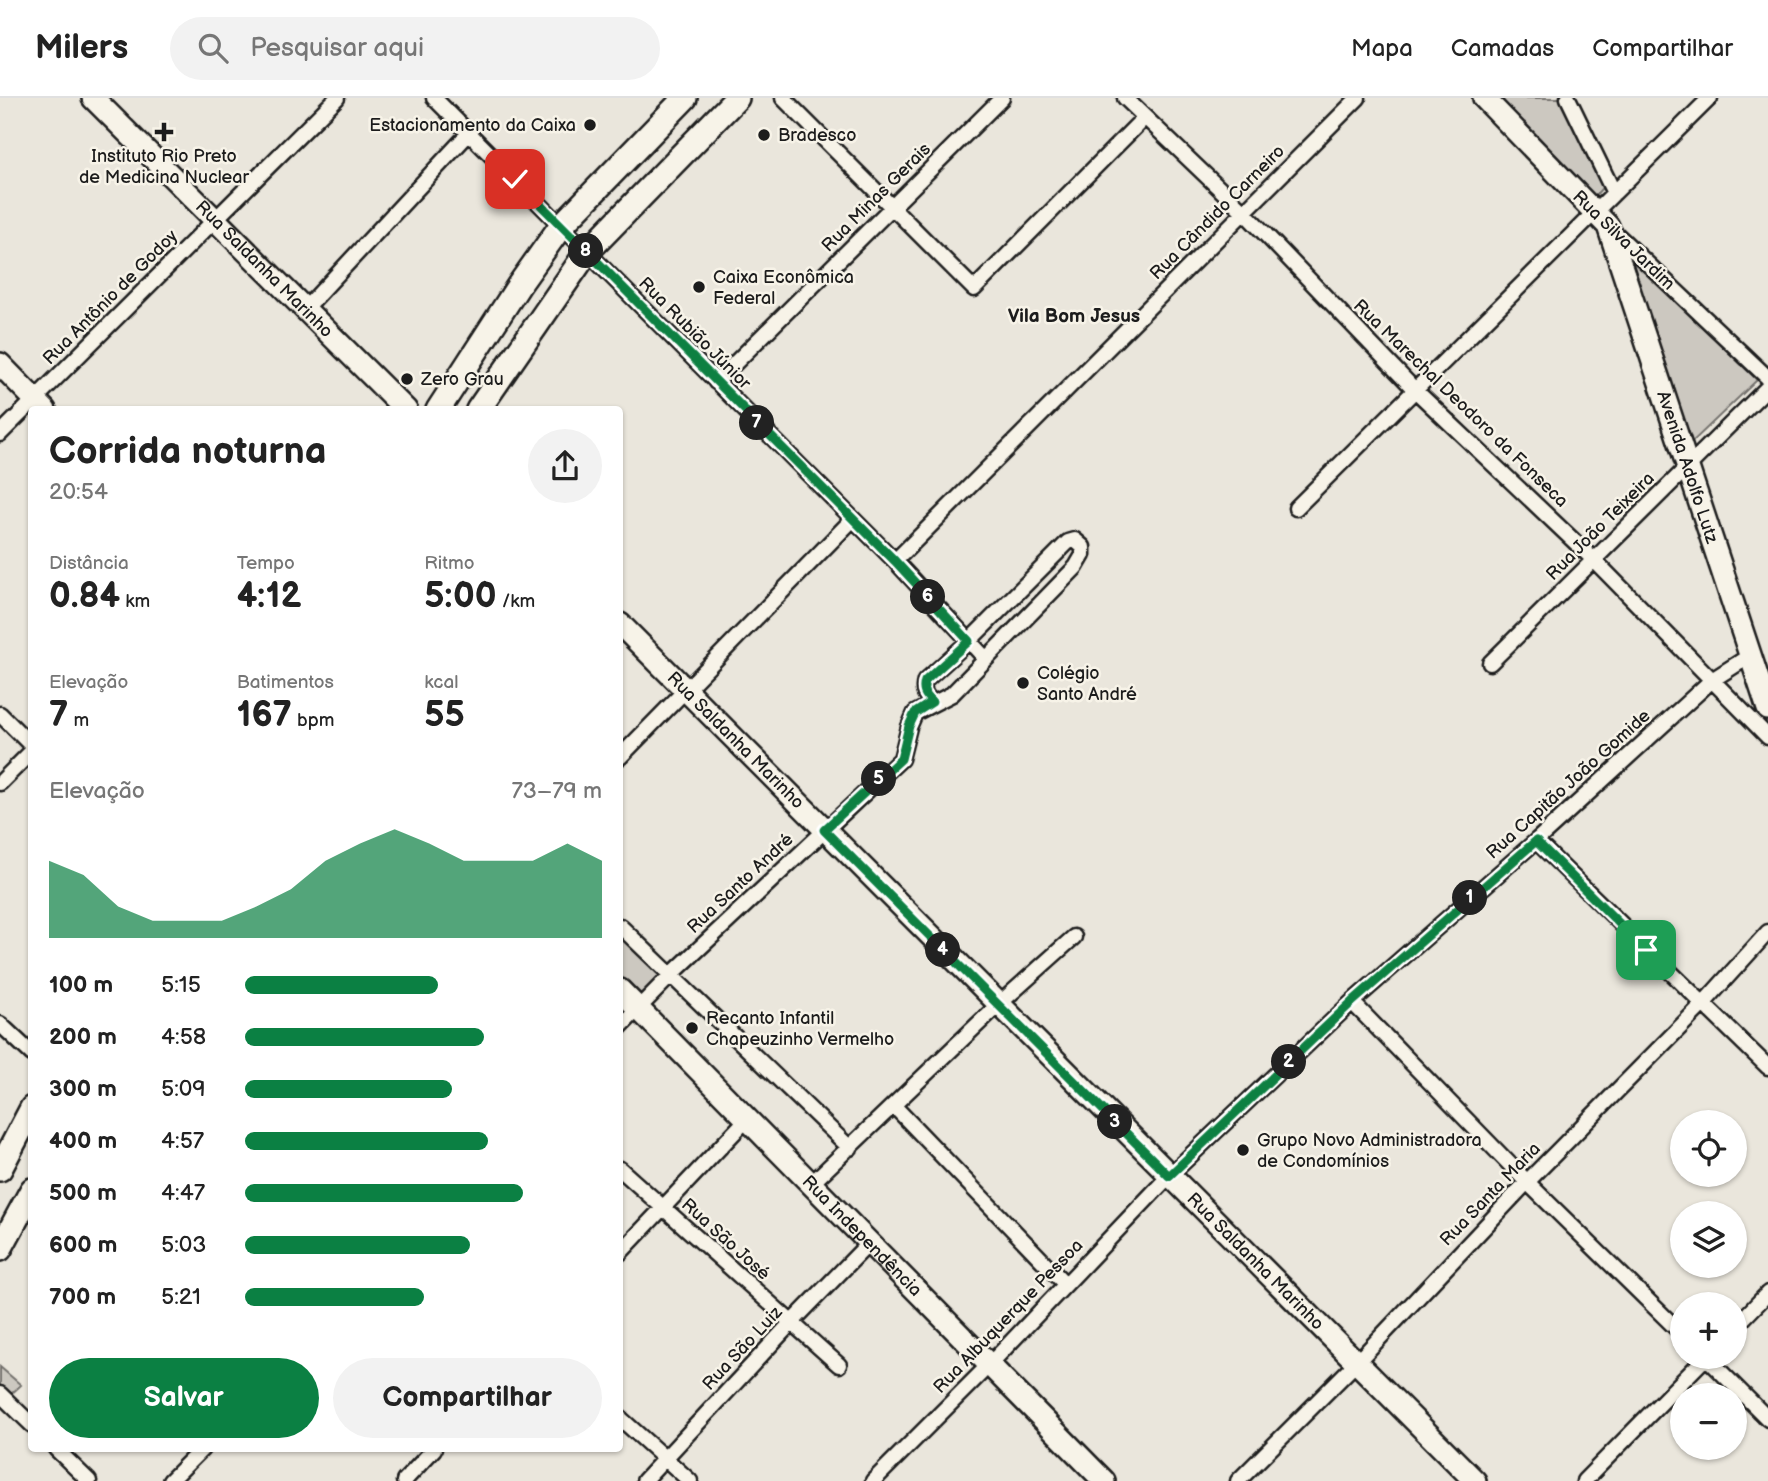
<!DOCTYPE html>
<html lang="pt">
<head>
<meta charset="utf-8">
<style>
  :root { --surface:#fff; --page:#f2f2f2; --text:#222; --muted:#767676; --line:#e0e0e0; --accent:#0b8043 }
  body { margin:0; font-family:"Balsamiq Sans",sans-serif; background:var(--page); color:var(--text); height:100vh; display:flex; flex-direction:column; font-size:26px; white-space:nowrap }
  * { box-sizing:border-box; margin:0 }
  p { font-size:23px; color:var(--muted) }
  .icon { flex:none; width:38px; height:38px; fill:none; stroke:currentColor; stroke-width:2; stroke-linecap:round; stroke-linejoin:round }
  .map { position:relative; flex:1; overflow:hidden }
  .side { position:absolute; left:28px; top:308px; width:595px; height:1046px; display:flex; flex-direction:column; background:var(--surface); border-radius:7px; box-shadow:0 2px 5px #0004 }
  .side>* { flex:none }
  .controls { position:absolute; left:1670px; top:1012px; display:grid; gap:14px }
  .controls a { display:grid; place-items:center; width:77px; height:77px; border-radius:50%; background:var(--surface); box-shadow:0 2px 5px #0004; font-size:35px }
  .pin { position:absolute; display:grid; place-items:center; width:60px; height:60px; color:#fff; margin:-30px; border-radius:14px; box-shadow:0 4px 10px #0006 }
  .km { position:absolute; width:35px; height:35px; margin:-18px; border-radius:50%; background:#222; color:#fff; font-size:19px; line-height:35px; text-align:center }
  .round { display:grid; place-items:center; flex:none; width:74px; height:74px; border-radius:37px; background:var(--page) }
  .head { display:flex; align-items:center; justify-content:space-between; height:119px; padding:0 21px }
  h1 { font-size:38px; font-weight:600; line-height:52px }
  .figures { display:grid; grid-template-columns:repeat(3,1fr); gap:10px; height:119px; padding:7px 21px }
  .figures div { display:grid; align-content:center }
  .figures b { font-size:35px; font-weight:600 }
  .figures small { font-size:19px; font-weight:400 }
  .figures p { font-size:19px }
  .chart { height:196px; padding:14px 21px }
  .chart p { display:flex; justify-content:space-between }
  .chart svg { width:100%; height:126px; margin-top:7px; fill:var(--accent); opacity:.7 }
  .cta { display:flex; gap:14px; margin-top:auto; padding:14px 21px }
  .cta a { flex:1; height:80px; border-radius:42px; background:var(--accent); color:#fff; font-size:28px; font-weight:600; line-height:80px; text-align:center }
  .cta a+a { background:var(--page); color:var(--text) }
  ul { padding:0 21px; list-style:none; font-size:23px }
  li { display:grid; grid-template-columns:112px 84px 1fr; align-items:center; height:52px }
  li i { height:18px; border-radius:9px; background:var(--accent) }
  header { display:flex; align-items:center; gap:42px; box-sizing:border-box; height:98px; padding:0 35px; background:var(--surface); border-bottom:2px solid var(--line) }
  header strong { font-size:33px }
  nav { display:flex; gap:38px; margin-inline-start:auto; font-size:24px }
  .search { width:490px; height:63px; background:var(--page); display:flex; align-items:center; gap:18px; box-sizing:border-box; padding:0 24px; border-radius:38px; color:var(--muted); font-size:26px }
  .map>svg:first-child { display:block }
</style>
</head>
<body>
<header>
<strong>Milers</strong>
<div class="search"><svg class="icon" aria-label="search" viewBox="0 0 24 24"><circle cx="10" cy="10" r="6"/><path d="M15 15l6 6"/></svg>Pesquisar aqui</div>
<nav><a>Mapa</a><a>Camadas</a><a>Compartilhar</a></nav>
</header>
<div class="map">
<svg width="1768" height="1383" viewBox="0 0 1768 1383">
  <rect width="100%" height="100%" fill="#eae6dc"/>
  <filter id="ink" filterUnits="userSpaceOnUse"><feTurbulence type="fractalNoise" baseFrequency=".0143" numOctaves="2"/><feDisplacementMap in="SourceGraphic" scale="14" xChannelSelector="R" yChannelSelector="G"/><feConvolveMatrix kernelMatrix="1 2 1 2 8 2 1 2 1" color-interpolation-filters="sRGB"/></filter>
  <g filter="url(#ink)">
    <path fill="#ccc8c0" stroke="#74726e" stroke-width="2" d="M1493,0H1560L1603,89L1590,103Z
      M1624,152L1757,282L1686,350Z
      M620,833L668,879L642,908L620,885Z
      M0,1269L21,1287L10,1297L0,1287Z"/>
    <g fill="none" stroke-linecap="round" stroke-linejoin="round">
      <g stroke="#1c1c1c" stroke-width="19">
        <path id="street" d="M434,0L895,463L985,560
          M783,0L974,191L1144,20
          M1125,0L1244,114L1415,292L1594,462L1768,639
          M1568,0L1614,95
          M1612,132L1768,280
          M305,211L469,35
          M716,284L1002,0
          M0,336L337,0
          M1296,410L1710,0
          M895,463L1358,0
          M1490,565L1768,289
          M0,616L32,648
          M620,659L853,421
          M0,685L32,653
          M1536,743L1768,969
          M620,828L850,1050
          M1352,904L1527,1084L1682,1236
          M0,926L32,956
          M620,929L672,876L901,661L909,629L915,615L952,596L1076,469L1083,457V449L1075,442L1068,444L969,543L925,583C922,593 925,597 932,604
          M894,1008L1065,1186
          M620,1071L839,1267
          M811,1086L998,907L1074,839
          M620,1155L747,1021
          M1734,1230L1768,1195
          M1705,1258L1768,1321
          M0,1296L32,1327
          M620,1320L690,1383
          M56,1351L89,1383
          M170,1383L202,1351
          M404,1383L434,1351
          M644,1383L791,1225L869,1145
          M873,1383L990,1266L1169,1078L1352,904L1536,743L1712,582L1751,557
          M1238,1383L1356,1265L1527,1084L1702,907L1768,834
          M1584,1383L1707,1258"/>
      </g>
      <g stroke="#1c1c1c" stroke-width="26">
        <g id="secondary">
          <path id="s1" d="M93,0L406,312"/>
          <path id="s2" d="M1484,0L1608,128L1768,611"/>
          <path d="M0,266L45,312"/>
          <path id="s3" d="M620,526L1475,1383"/>
          <path id="s4" d="M620,892L1104,1383"/>
        </g>
      </g>
      <g stroke="#1c1c1c" stroke-width="28">
        <path id="primary" d="M438,312L519,187L561,128L685,0
          M478,312L587,154L737,0
          M0,1071L32,1010
          M0,1151L32,1092"/>
      </g>
      <use href="#street" stroke="#f7f3e8" stroke-width="14"/>
      <use href="#secondary" stroke="#f7f3e8" stroke-width="21"/>
      <use href="#primary" stroke="#f7f3e8" stroke-width="23"/>
    </g>
  </g>
  <g fill="none" stroke-linecap="round" stroke-linejoin="round" filter="url(#ink)">
    <g stroke="#fff" stroke-width="14">
      <path id="route" d="M515,81L895,463L969,543L925,583C922,593 925,597 932,604L915,615L909,628L901,661L824,732L1169,1078L1352,904L1536,743L1646,852"/>
    </g>
    <use href="#route" stroke="#0b8043" stroke-width="9"/>
  </g>
  <g fill="#1c1c1c" stroke="#f7f3e8" stroke-width="2.5">
    <circle cx="590" cy="27" r="7"/>
    <path d="M160.5 23.5h7v7h7v7h-7v7h-7v-7h-7v-7h7z"/>
    <circle cx="764" cy="37" r="7"/>
    <circle cx="699" cy="189" r="7"/>
    <circle cx="407" cy="281" r="7"/>
    <circle cx="1023" cy="585" r="7"/>
    <circle cx="692" cy="930" r="7"/>
    <circle cx="1243" cy="1052" r="7"/>
  </g>
  <g text-anchor="middle" stroke-width="5" stroke-linejoin="round" paint-order="stroke">
    <g font-size="18" fill="#1c1c1c" stroke="#f7f3e8" text-anchor="start">
      <text x="576" y="33" text-anchor="end">Estacionamento da Caixa</text>
      <text x="778" y="43">Bradesco</text>
      <text x="164" y="64" text-anchor="middle">Instituto Rio Preto<tspan x="164" dy="21">de Medicina Nuclear</tspan></text>
      <text x="713" y="185">Caixa Econômica<tspan x="713" dy="21">Federal</tspan></text>
      <text x="421" y="287">Zero Grau</text>
      <text x="1037" y="581">Colégio<tspan x="1037" dy="21">Santo André</tspan></text>
      <text x="706" y="926">Recanto Infantil<tspan x="706" dy="21">Chapeuzinho Vermelho</tspan></text>
      <text x="1257" y="1048">Grupo Novo Administradora<tspan x="1257" dy="21">de Condomínios</tspan></text>
    </g>
    <g font-size="18" fill="#1c1c1c" stroke="#f7f3e8">
      <text transform="translate(876 99) rotate(-45)" y="6">Rua Minas Gerais</text>
      <text transform="translate(1217 114) rotate(-45)" y="6">Rua Cândido Carneiro</text>
      <text transform="translate(1624 142) rotate(44)" y="6">Rua Silva Jardim</text>
      <text dy="6" stroke="none"><textPath href="#s1" startOffset="242">Rua Saldanha Marinho</textPath></text>
      <text transform="translate(110 199) rotate(-45)" y="6">Rua Antônio de Godoy</text>
      <text transform="translate(695 235) rotate(45)" y="6">Rua Rubião Júnior</text>
      <text transform="translate(1461 305) rotate(44)" y="6">Rua Marechal Deodoro da Fonseca</text>
      <text dy="6" stroke="none"><textPath href="#s2" startOffset="432">Avenida Adolfo Lutz</textPath></text>
      <text transform="translate(1600 428) rotate(-45)" y="6">Rua João Teixeira</text>
      <text dy="6" stroke="none"><textPath href="#s3" startOffset="164">Rua Saldanha Marinho</textPath></text>
      <text transform="translate(1568 686) rotate(-42)" y="6">Rua Capitão João Gomide</text>
      <text transform="translate(740 785) rotate(-43)" y="6">Rua Santo André</text>
      <text transform="translate(1490 1096) rotate(-46)" y="6">Rua Santa Maria</text>
      <text dy="6" stroke="none"><textPath href="#s4" startOffset="345">Rua Independência</textPath></text>
      <text transform="translate(726 1141) rotate(42)" y="6">Rua São José</text>
      <text dy="6" stroke="none"><textPath href="#s3" startOffset="900">Rua Saldanha Marinho</textPath></text>
      <text transform="translate(1008 1218) rotate(-46)" y="6">Rua Albuquerque Pessoa</text>
      <text transform="translate(742 1250) rotate(-47)" y="6">Rua São Luiz</text>
    </g>
    <g font-size="19" font-weight="bold" fill="#1c1c1c" stroke="#f7f3e8">
      <text x="1074" y="224">Vila Bom Jesus</text>
    </g>
  </g>
</svg>
<div class="controls">
<a><svg class="icon" aria-label="locate" viewBox="0 0 24 24"><circle cx="12" cy="12" r="6"/><path d="M12 2v4M12 18v4M2 12h4M18 12h4"/></svg></a>
<a><svg class="icon" aria-label="layers" viewBox="0 0 24 24"><path d="M12 4l9 5-9 5-9-5zM3 14l9 5 9-5"/></svg></a>
<a>+</a>
<a>−</a>
</div>
<div class="pin" style="left:1646px;top:852px;background:#1e9e55"><svg class="icon" aria-label="arrive" viewBox="0 0 24 24"><path d="M6 21V4h12l-3 4 3 4H6"/></svg></div>
<div class="pin" style="left:515px;top:81px;background:#d93025"><svg class="icon" aria-label="check" viewBox="0 0 24 24"><path d="M5 12l5 5 9-10"/></svg></div>
<b class="km" style="left:1470px;top:800px">1</b>
<b class="km" style="left:1289px;top:964px">2</b>
<b class="km" style="left:1115px;top:1024px">3</b>
<b class="km" style="left:943px;top:852px">4</b>
<b class="km" style="left:879px;top:681px">5</b>
<b class="km" style="left:928px;top:499px">6</b>
<b class="km" style="left:757px;top:325px">7</b>
<b class="km" style="left:586px;top:153px">8</b>
<section class="side">
<div class="head"><div><h1>Corrida noturna</h1><p>20:54</p></div><a class="round"><svg class="icon" aria-label="share" viewBox="0 0 24 24"><path d="M12 15V3M7 8l5-5 5 5M5 13v7h14v-7"/></svg></a></div>
<div class="figures">
<div><p>Distância</p><b>0.84<small> km</small></b></div>
<div><p>Tempo</p><b>4:12</b></div>
<div><p>Ritmo</p><b>5:00<small> /km</small></b></div>
</div>
<div class="figures">
<div><p>Elevação</p><b>7<small> m</small></b></div>
<div><p>Batimentos</p><b>167<small> bpm</small></b></div>
<div><p>kcal</p><b>55</b></div>
</div>
<div class="chart"><p><span>Elevação</span>73–79 m</p>
<svg viewBox="0 0 160 44" preserveAspectRatio="none"><path d="M0 44V17L10 22L20 33L30 38L40 38L50 38L60 33L70 27L80 17L90 11L100 6L110 11L120 17L130 17L140 17L150 11L160 17V44z"/></svg>
</div>
<ul>
<li><b>100 m</b>5:15<i style="width:54%"></i></li>
<li><b>200 m</b>4:58<i style="width:67%"></i></li>
<li><b>300 m</b>5:09<i style="width:58%"></i></li>
<li><b>400 m</b>4:57<i style="width:68%"></i></li>
<li><b>500 m</b>4:47<i style="width:78%"></i></li>
<li><b>600 m</b>5:03<i style="width:63%"></i></li>
<li><b>700 m</b>5:21<i style="width:50%"></i></li>
</ul>
<div class="cta"><a>Salvar</a><a>Compartilhar</a></div>
</section>
</div>
</body>
</html>
